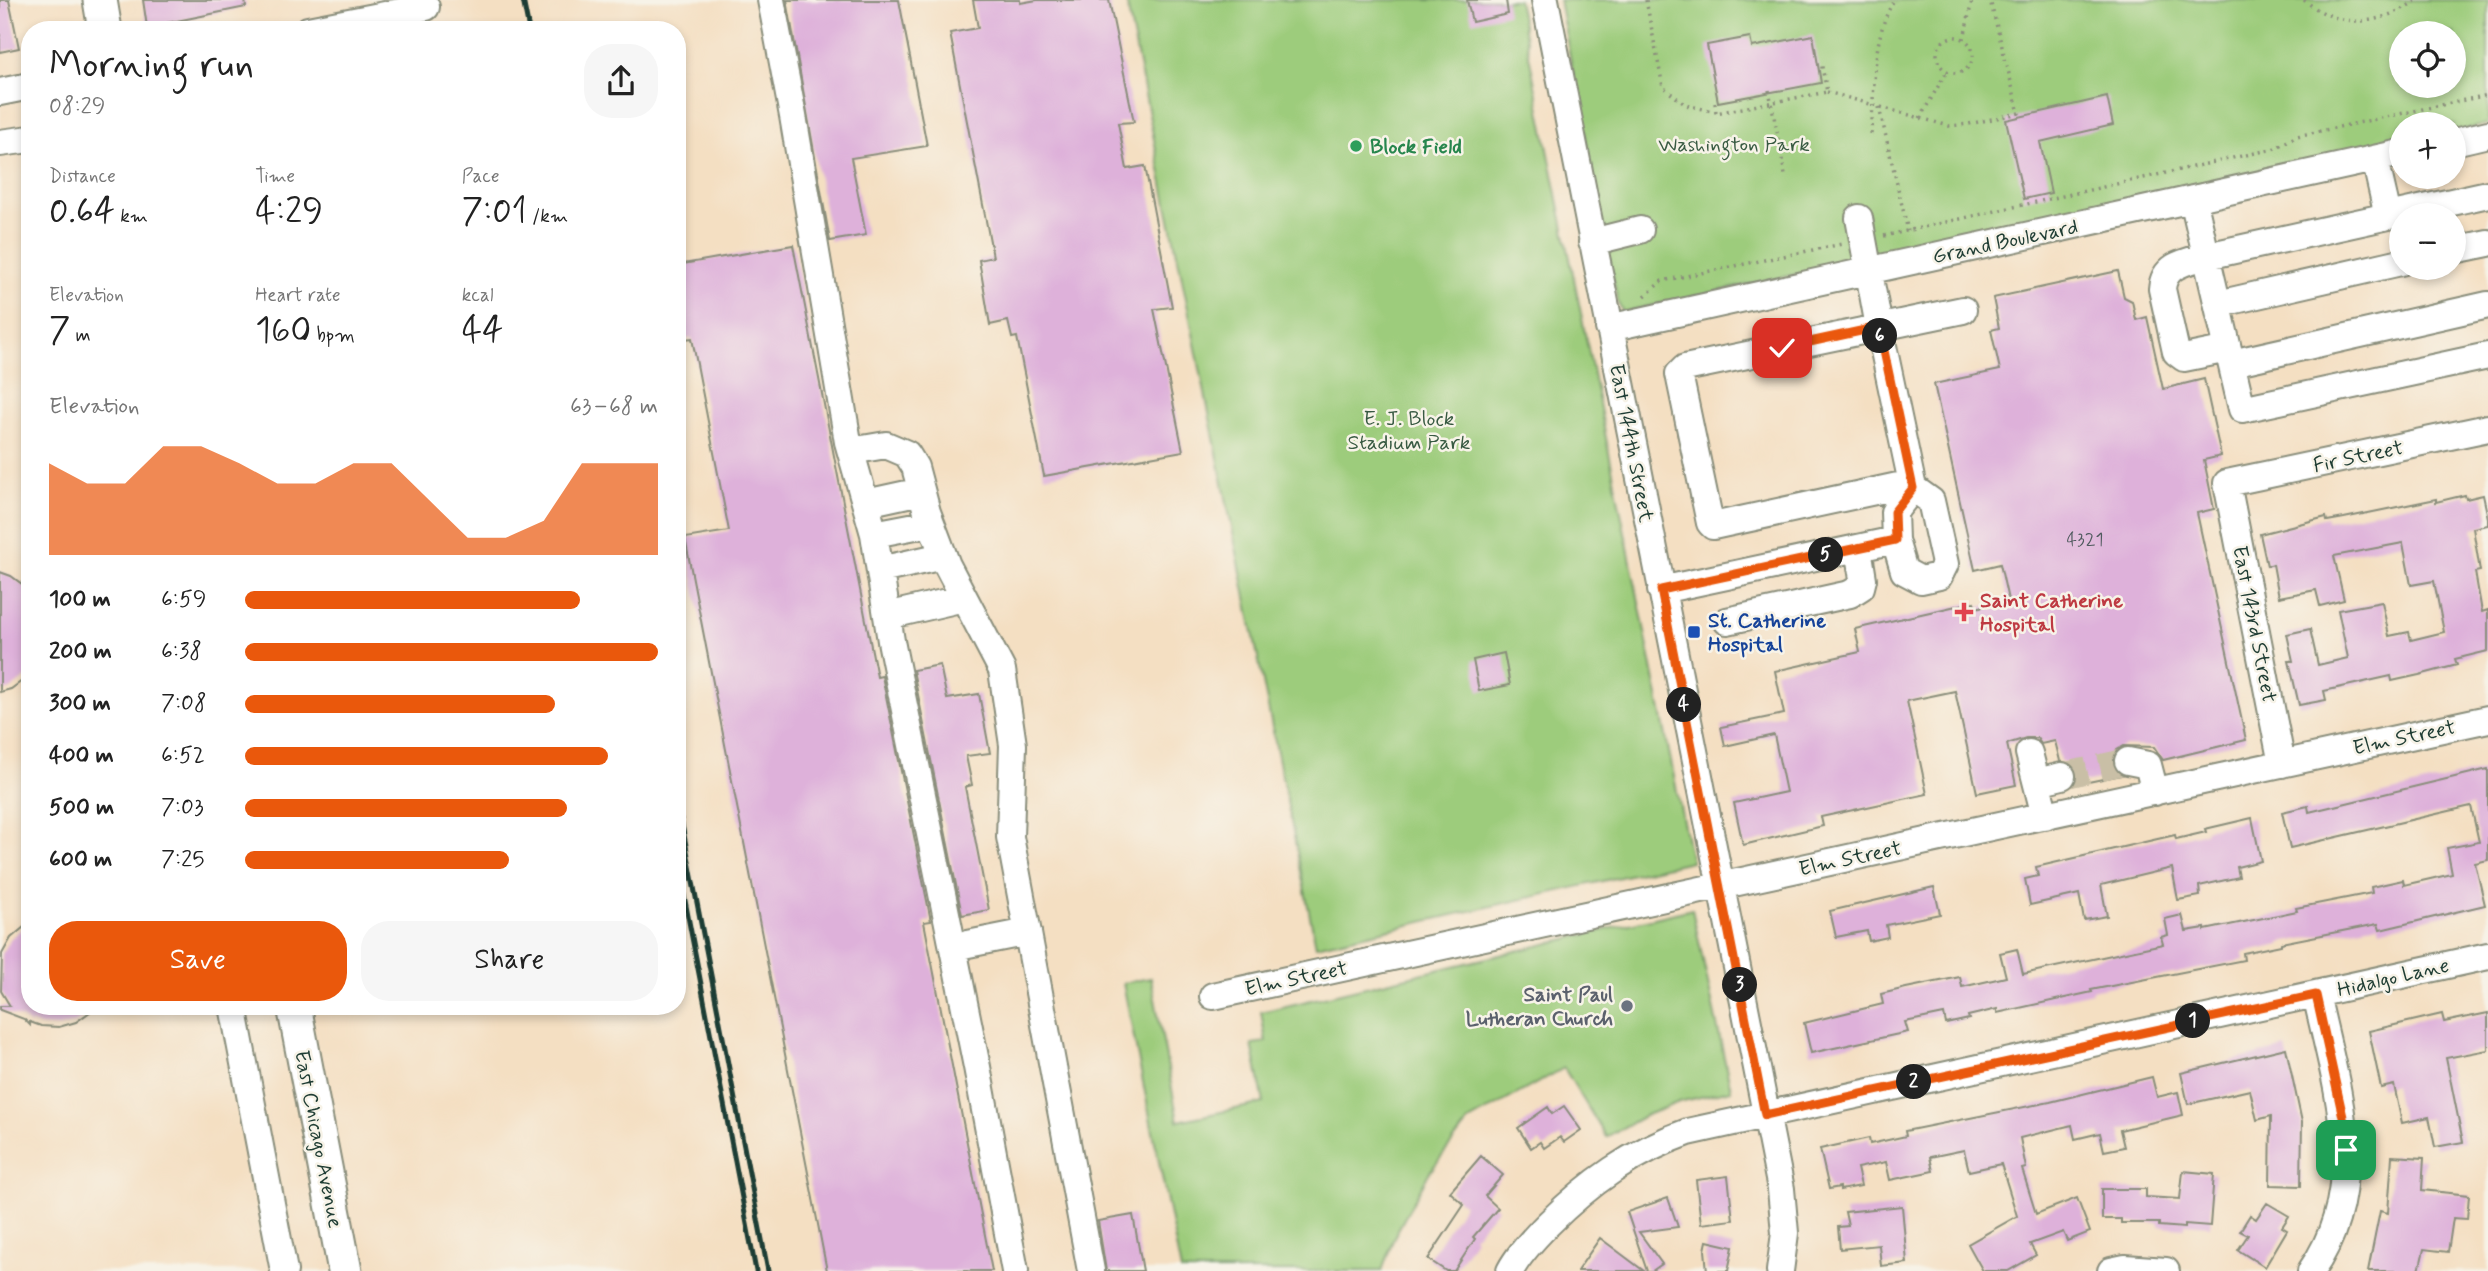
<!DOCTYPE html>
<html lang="en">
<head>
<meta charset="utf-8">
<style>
  :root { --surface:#fff; --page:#f6f6f6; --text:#222; --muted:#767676; --accent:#ea580c }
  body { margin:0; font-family:Mynerve,sans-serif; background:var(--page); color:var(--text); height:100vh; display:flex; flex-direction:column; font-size:26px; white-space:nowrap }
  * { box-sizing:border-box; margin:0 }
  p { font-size:23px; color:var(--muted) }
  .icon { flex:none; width:38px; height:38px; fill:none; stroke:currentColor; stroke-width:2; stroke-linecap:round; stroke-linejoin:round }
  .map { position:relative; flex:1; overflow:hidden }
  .details { position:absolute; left:21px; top:21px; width:665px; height:994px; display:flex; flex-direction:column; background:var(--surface); border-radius:28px; box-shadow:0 4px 10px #0003 }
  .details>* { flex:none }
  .tools { position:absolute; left:2389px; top:21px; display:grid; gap:14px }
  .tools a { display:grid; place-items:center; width:77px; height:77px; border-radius:50%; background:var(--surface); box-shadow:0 4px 10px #0003; font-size:35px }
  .pin { position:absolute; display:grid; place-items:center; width:60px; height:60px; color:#fff; margin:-30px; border-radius:14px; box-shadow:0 4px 10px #0006 }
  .km { position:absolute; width:35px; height:35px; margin:-18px; border-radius:50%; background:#222; color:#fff; font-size:19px; line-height:35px; text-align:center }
  .round { display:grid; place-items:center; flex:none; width:74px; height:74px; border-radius:28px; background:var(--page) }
  .overview { display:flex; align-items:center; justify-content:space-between; height:119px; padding:0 28px }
  h1 { font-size:38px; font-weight:600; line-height:52px }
  .figures { display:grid; grid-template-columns:repeat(3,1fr); gap:10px; height:119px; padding:7px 28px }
  .figures div { display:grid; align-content:center }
  .figures b { font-size:35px; font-weight:600 }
  .figures small { font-size:19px; font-weight:400 }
  .figures p { font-size:19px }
  .chart { height:196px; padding:14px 28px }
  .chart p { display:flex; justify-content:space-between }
  .chart svg { width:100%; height:126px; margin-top:7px; fill:var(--accent); opacity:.7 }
  .cta { display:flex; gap:14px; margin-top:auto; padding:14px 28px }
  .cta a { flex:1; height:80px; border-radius:28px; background:var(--accent); color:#fff; font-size:28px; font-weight:600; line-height:80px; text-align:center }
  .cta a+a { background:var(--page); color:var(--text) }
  ul { padding:0 28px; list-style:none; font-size:23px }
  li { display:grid; grid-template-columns:112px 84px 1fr; align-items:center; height:52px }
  li i { height:18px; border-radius:9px; background:var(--accent) }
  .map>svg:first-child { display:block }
</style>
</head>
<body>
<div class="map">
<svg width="2488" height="1271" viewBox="0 0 2488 1271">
  <rect width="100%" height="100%" fill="#f7f3e8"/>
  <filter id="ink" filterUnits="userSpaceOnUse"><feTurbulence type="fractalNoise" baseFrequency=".0143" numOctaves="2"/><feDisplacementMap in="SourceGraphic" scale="14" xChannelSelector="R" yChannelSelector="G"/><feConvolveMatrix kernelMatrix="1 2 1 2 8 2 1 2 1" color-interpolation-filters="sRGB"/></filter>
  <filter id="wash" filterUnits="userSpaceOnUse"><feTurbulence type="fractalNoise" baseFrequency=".00686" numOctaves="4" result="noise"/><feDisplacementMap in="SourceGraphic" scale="28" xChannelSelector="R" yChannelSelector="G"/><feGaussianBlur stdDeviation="1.57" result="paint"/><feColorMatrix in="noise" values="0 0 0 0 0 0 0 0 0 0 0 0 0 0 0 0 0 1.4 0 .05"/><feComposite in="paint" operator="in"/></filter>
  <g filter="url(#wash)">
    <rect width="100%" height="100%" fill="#f4dfc2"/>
    <path fill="#9dcc7b" stroke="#5e8458" stroke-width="2" fill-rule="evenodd" d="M1126,0H1518L1691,861L1316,946Z
      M1559,0H2488V124L2454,132V124H2401V143L1623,312L1618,304ZM2401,33H2454V86H2401Z
      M1692,909L1731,1090L1679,1102L1644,1116L1606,1137L1564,1068L1469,1121L1429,1173L1394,1237L1382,1271H1181L1123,983L1151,978L1178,1121L1264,1103L1252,1044L1266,1042L1261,1012Z"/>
    <g id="blocks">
      <path fill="#deb1da" d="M0,0H9L19,48L0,52Z
        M143,0H245L246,7L147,27Z
        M787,0H899L927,146L851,158L866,235L830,241Z
        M973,0H1020V3L1037,0H1109L1134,122L1118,123L1127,169L1145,166L1172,307L1154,309L1183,451L1044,476L1017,337L1012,338L1008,321L990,325L979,260L993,257L950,33L978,28Z
        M1467,0H1506L1508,14L1472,22Z
        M1813,35L1821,83L1718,102L1707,45L1750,37L1752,47Z
        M2107,97L2113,125L2040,142L2051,193L2024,199L2006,120Z
        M793,245L877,677L882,676L931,921L924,922L992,1271H827L685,538L729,531L692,338L677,340V265Z
        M2118,271L2124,297L2132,301L2136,320L2147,317L2163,389L2204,379L2221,456L2204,460L2214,509L2197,513L2246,740L2163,760L2154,747L2124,746L2117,750L2113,759V767L2122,775L2074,785L2077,780V772L2073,765L2060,761L2055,741L2041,744L2037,738H2026L2007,744L2016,785L1977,793L1955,691L1907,701L1927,794L1821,817L1823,826L1743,845L1734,803L1786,792L1774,735L1725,746L1721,727L1784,714L1775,671L1860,652L1855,629L1974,602L1976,608L2008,600L2000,564L1975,570L1934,384L2000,370L1991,330L1999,328L1993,298Z
        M2465,495L2466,499L2483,495L2488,518V525L2473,528L2480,571L2475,572L2482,612L2488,610V651L2455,659L2457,665L2419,675L2392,681L2391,676L2324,691L2326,700L2299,705L2289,661H2293L2287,634L2310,629L2318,665L2348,658L2338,610L2382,602L2389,636L2409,632L2411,640L2444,632L2434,581L2411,585L2403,543L2334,556L2344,600L2320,606L2316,590L2279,597L2273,564L2267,566L2260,534L2326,517L2327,521L2344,518L2436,499V502Z
        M0,572L11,576L30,590V675L11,689L0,692Z
        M1504,653L1510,685L1479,691L1473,660Z
        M940,665L947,699L979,694L990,753L966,756L972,785L965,787L989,910L962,915L913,670Z
        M2488,769V860L2475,863L2485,905L2380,930L2378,924L2281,943V945L2243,953L2244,960L2091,990L2092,992L1997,1013V1009L1968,1016L1969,1019L1946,1024L1944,1014L1905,1022L1908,1032L1811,1053L1804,1023L1883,1004L1881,994L1906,988L1960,977L1962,987L2006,977L2000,953L2017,949L2023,974L2163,944L2161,937L2168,935L2165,919L2182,915L2186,931L2205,928V930L2297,911L2296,908L2372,893L2371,887L2403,880L2404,885L2452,874L2447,848L2479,842L2471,806L2290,848L2282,812L2308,806L2309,812Z
        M2252,818L2261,861L2237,867L2239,877L2199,886L2200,896L2178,900L2172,868L2101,885L2107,916L2084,920L2079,894L2030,905L2025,879L2038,876L2036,867L2175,835L2176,839L2206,832L2205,829Z
        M1934,887L1940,914L1886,925L1888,937L1869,941L1867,931L1836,937L1830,911Z
        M30,922V1006H98L76,1022L59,1027L41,1026L30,1022V1025L24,1019L0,1010V1006H10L1,991L2,954L11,938Z
        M2488,1013V1050L2446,1058L2463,1142L2435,1147L2429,1117L2402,1123L2394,1085L2381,1088L2369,1031L2442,1014L2444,1022Z
        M2286,1048L2302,1122L2301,1186L2270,1185L2271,1116L2257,1120L2250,1090L2188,1104L2181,1073Z
        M2152,1077L2157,1097L2178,1092L2183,1115L2120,1130L2124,1147L2104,1151L2100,1133L2075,1139L2072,1125L2020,1138L2026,1168L2022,1169L2036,1214L2077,1198L2090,1232L2067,1241L2063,1232L2030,1244L2036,1255L2008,1271H1983L1968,1244L2017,1216L2001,1164L1969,1171L1964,1150L1930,1157L1933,1171L1890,1180L1886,1162L1857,1168L1861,1186L1840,1190V1187L1829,1189L1820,1149L1869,1138L1870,1144L1906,1136L1905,1131L2050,1102Z
        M1564,1106L1581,1130L1564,1142L1560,1137L1544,1148L1540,1142L1531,1148L1518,1128L1548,1107L1552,1114Z
        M1481,1156L1503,1175L1485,1196L1498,1208L1473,1237L1475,1239L1454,1271H1446L1428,1259L1464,1205L1450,1192Z
        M2392,1156L2424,1158L2422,1190L2469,1195L2467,1219L2453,1218L2448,1252L2424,1249L2419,1271H2368L2380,1211L2388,1213Z
        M2183,1171L2214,1174L2210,1226L2185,1224V1228L2159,1226V1223H2121V1219H2102V1189H2146V1197L2180,1199Z
        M1728,1176L1733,1220L1701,1224L1696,1180Z
        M1668,1198L1678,1227L1639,1232L1662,1264L1652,1271H1647L1627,1212Z
        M2267,1203L2289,1216L2282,1227L2287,1230L2265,1267L2238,1250L2248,1235L2240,1231L2250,1215L2256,1219Z
        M1902,1206L1907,1263L1881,1266L1879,1245L1840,1249L1838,1227L1848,1226L1845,1212Z
        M1133,1215L1143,1271H1106L1098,1221Z
        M1600,1238L1644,1271H1577Z
        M1707,1241L1733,1247L1728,1271H1707L1705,1250Z"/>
    </g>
  </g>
  <g filter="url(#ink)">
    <use href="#blocks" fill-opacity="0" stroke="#8a8e7b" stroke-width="2"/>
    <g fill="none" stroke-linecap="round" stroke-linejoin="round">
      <path stroke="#c9bfa6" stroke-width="26" stroke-dasharray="26 13" stroke-linecap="butt" d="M2062,776L2128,761"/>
      <g stroke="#8a8e7b" stroke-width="30">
        <path id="minor" d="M771,0L793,116L848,442L874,534L891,641L977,1067L1015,1271
          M1545,0L1781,1189L1785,1233L1780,1271
          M308,30L426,7
          M0,92L30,86
          M2454,142L2488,134
          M0,143L30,139
          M2375,159L2388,216
          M2193,199L2242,409L2488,356
          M1859,218L1879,327L1913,488L1931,501L1945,564L1939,576L1921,580L1904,571L1895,540L1894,512L1913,488
          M1592,242L1640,230
          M2454,250L2488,243
          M2218,304L2401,262
          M1609,328L2401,153
          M2228,349L2184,358L2176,352L2162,289C2164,264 2186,262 2207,256L2488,194
          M2232,363L2488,305
          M851,451L886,445L907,454L915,467L927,512L947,565L1002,670L1013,745L1010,837L1091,1271
          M1912,483L1713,526L1710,523L1679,374L1685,368L1963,310
          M866,503L921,491
          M874,534L931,523
          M880,570L943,556
          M1661,590L1895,540
          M887,616L964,598
          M1727,621L1850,594L1861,587L1863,579L1858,548
          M2029,753L2045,816
          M2128,761L2148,765L2155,792
          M2282,764L2227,483L2488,428
          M2037,782L2062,776
          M953,947L1028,932
          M1213,996L2488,719
          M233,1006L284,1271
          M1510,1271C1519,1254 1534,1238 1548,1224C1589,1183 1632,1152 1688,1132L2488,956
          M2111,1271L2125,1268L2166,1271
          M2311,1271C2371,1186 2336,1086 2316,994"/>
      </g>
      <g stroke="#8a8e7b" stroke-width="37">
        <path id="major" d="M100,0L105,30
          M294,1006L345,1271"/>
      </g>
      <path stroke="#8a8e7b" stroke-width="3.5" stroke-dasharray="2 5" stroke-linecap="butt" d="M1646,0L1663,87L1686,105L1716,112
        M2304,0C2341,30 2379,26 2417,0
        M1937 55a18 18 0 1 1 36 0a18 18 0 1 1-36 0Z
        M1964,39L1972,0
        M1769,90L1785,175
        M1827,92L1949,126L1969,124L2019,113L1990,0
        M1715,103L1716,113L1827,92L1821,62
        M1879,107L1908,231
        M1920,118L1947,71
        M1871,134C1875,90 1871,39 1894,0
        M1884,236L2273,149L2297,136L2488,95
        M1645,296L1662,281L1842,244"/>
      <use href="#minor" stroke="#fff" stroke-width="26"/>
      <use href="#major" stroke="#fff" stroke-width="33"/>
      <path stroke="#1f3d34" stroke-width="5" d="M523,0L529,30
        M677,799L768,1271
        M677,859L756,1271"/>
    </g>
  </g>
  <g fill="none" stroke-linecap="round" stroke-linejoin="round" filter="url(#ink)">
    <g stroke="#fff" stroke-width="14">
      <path id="route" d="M1782,348L1879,327L1913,488L1894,512L1895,540L1661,590L1765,1115L2316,995L2343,1117L2346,1150"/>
    </g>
    <use href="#route" stroke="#ea580c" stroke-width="9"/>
  </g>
  <circle fill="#2e9e5b" stroke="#f7f3e8" stroke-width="2.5" cx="1356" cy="146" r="7"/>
  <path fill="#e0444e" stroke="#f7f3e8" stroke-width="2.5" d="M1960.5 601.5h7v7h7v7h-7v7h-7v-7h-7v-7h7z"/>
  <rect fill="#1a4fb4" stroke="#f7f3e8" stroke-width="2.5" x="1687" y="625" width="14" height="14" rx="3.5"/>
  <circle fill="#6b7280" stroke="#f7f3e8" stroke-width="2.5" cx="1627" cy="1006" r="7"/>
  <g text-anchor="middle" stroke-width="5" stroke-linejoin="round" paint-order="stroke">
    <g font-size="18" fill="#4f5a5e">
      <text x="2085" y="545">4321</text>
    </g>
    <g font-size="21" fill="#385a42" stroke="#f7f3e8">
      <text x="1734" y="151">Washington Park</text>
      <text x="1409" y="425">E. J. Block<tspan x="1409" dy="24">Stadium Park</tspan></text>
    </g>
    <g font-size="21" font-weight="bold" fill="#27864d" stroke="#f7f3e8" text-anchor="start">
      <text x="1370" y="153">Block Field</text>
    </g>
    <g font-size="21" fill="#1f3d34" stroke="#f7f3e8">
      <text transform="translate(2005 241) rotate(-12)" y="7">Grand Boulevard</text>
      <text transform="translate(1632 443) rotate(79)" y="7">East 144th Street</text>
      <text transform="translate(2358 456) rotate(-12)" y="7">Fir Street</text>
      <text transform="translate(2255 624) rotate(79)" y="7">East 143rd Street</text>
      <text transform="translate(2404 737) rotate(-12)" y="7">Elm Street</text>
      <text transform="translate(1850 858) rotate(-12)" y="7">Elm Street</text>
      <text transform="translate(2393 977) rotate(-13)" y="7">Hidalgo Lane</text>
      <text transform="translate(1296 978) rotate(-12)" y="7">Elm Street</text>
      <text transform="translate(319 1139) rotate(79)" y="7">East Chicago Avenue</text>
    </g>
    <g font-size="21" font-weight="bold" fill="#be3a42" stroke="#f7f3e8" text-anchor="start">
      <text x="1980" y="607">Saint Catherine<tspan x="1980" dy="24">Hospital</tspan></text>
    </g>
    <g font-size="21" font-weight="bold" fill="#164399" stroke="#f7f3e8" text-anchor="start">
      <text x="1708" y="627">St. Catherine<tspan x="1708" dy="24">Hospital</tspan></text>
    </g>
    <g font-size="21" font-weight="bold" fill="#5b616d" stroke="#f7f3e8" text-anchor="end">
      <text x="1613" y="1001">Saint Paul<tspan x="1613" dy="24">Lutheran Church</tspan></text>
    </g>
  </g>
</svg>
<div class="tools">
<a><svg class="icon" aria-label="locate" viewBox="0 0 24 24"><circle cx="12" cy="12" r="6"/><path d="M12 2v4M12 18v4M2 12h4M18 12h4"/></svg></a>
<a>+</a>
<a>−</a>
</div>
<div class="pin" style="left:2346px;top:1150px;background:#1e9e55"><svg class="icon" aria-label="arrive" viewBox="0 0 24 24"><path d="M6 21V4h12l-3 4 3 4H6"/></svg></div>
<div class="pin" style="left:1782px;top:348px;background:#d93025"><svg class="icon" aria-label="check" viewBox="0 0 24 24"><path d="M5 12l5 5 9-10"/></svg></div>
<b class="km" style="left:2193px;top:1021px">1</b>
<b class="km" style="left:1914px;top:1082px">2</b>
<b class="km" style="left:1740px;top:985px">3</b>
<b class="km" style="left:1684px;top:705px">4</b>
<b class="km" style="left:1826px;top:555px">5</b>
<b class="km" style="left:1880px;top:336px">6</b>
<section class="details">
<div class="overview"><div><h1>Morning run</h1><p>08:29</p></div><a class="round"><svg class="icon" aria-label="share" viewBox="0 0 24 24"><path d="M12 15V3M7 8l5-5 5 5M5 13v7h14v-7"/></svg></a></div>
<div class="figures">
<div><p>Distance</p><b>0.64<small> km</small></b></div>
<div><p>Time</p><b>4:29</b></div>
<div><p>Pace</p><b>7:01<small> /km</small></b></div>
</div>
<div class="figures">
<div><p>Elevation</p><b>7<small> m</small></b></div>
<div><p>Heart rate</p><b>160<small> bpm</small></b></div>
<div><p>kcal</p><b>44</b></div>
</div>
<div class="chart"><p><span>Elevation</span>63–68 m</p>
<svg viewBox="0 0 160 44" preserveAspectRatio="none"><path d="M0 44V12L10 19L20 19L30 6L40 6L50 12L60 19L70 19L80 12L90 12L100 25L110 38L120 38L130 32L140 12L150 12L160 12V44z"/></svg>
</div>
<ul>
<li><b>100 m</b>6:59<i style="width:81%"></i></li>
<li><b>200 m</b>6:38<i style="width:100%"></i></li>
<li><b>300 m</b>7:08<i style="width:75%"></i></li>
<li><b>400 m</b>6:52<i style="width:88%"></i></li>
<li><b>500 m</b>7:03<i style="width:78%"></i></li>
<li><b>600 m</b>7:25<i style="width:64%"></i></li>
</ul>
<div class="cta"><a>Save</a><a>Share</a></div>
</section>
</div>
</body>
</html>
